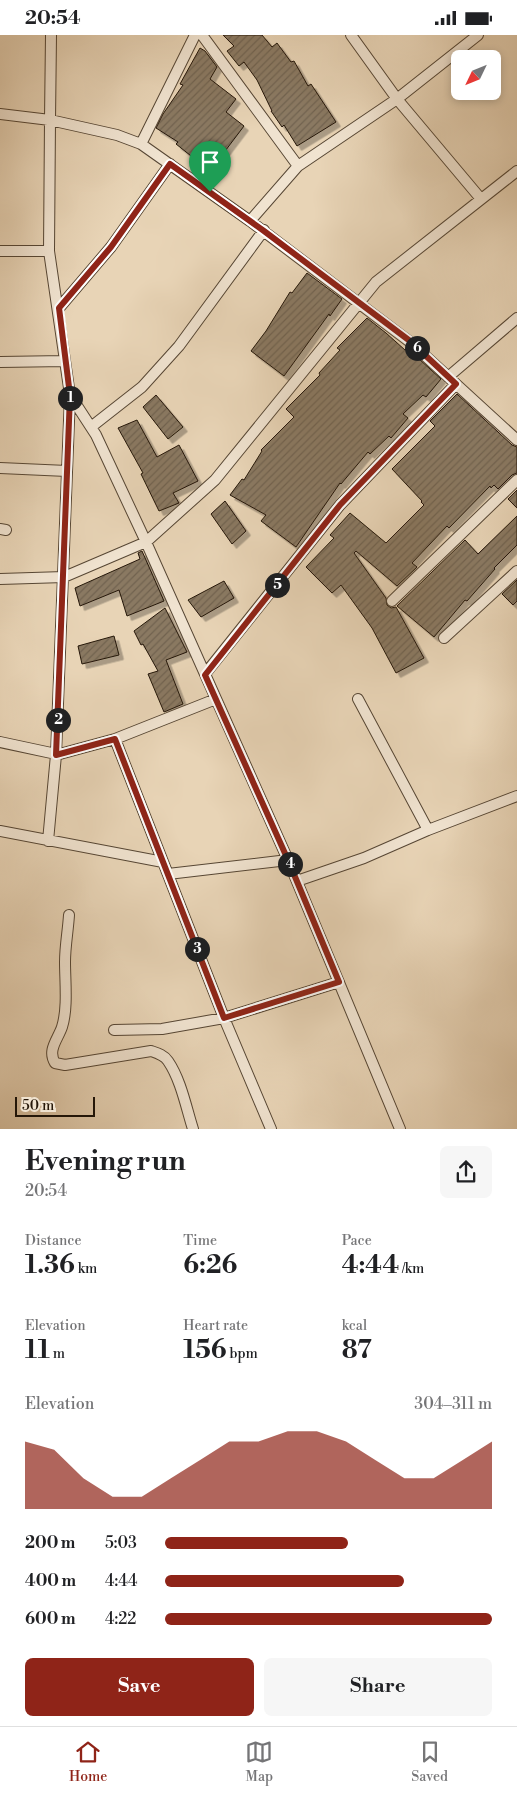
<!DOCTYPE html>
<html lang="en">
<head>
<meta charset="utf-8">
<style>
  :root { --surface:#fff; --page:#f6f6f6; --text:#202124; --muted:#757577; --line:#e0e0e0; --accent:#8f2418 }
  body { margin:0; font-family:"Libre Bodoni",serif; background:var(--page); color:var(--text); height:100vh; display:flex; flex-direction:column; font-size:19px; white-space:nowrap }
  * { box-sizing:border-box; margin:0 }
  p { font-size:16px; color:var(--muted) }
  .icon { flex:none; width:28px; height:28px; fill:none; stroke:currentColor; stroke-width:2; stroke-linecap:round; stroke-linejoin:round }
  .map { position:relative; height:1094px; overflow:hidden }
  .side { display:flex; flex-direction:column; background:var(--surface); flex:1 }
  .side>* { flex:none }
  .needle { width:32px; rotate:227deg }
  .controls { position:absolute; left:451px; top:15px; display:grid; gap:10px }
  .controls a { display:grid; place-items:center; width:50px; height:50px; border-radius:8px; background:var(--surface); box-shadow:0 2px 8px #0003; font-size:25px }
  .scale { position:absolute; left:15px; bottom:12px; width:80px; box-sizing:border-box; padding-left:5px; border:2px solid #251708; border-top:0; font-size:14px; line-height:18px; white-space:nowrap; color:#251708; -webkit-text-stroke:4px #f0e3d0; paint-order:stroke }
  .pin { position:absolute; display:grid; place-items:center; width:42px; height:42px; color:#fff; margin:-51px -21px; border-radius:50% 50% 50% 0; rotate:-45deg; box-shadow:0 0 5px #0007 }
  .pin .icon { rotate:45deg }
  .km { position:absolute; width:25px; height:25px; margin:-12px; border-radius:50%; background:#222; color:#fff; font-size:14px; line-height:25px; text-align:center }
  .round { display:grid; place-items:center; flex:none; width:52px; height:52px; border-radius:8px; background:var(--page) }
  .summary { display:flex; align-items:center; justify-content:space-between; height:85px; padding:0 25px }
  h1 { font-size:28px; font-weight:700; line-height:38px }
  .stats { display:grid; grid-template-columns:repeat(3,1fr); gap:8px; height:85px; padding:5px 25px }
  .stats div { display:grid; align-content:center }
  .stats b { font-size:25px; font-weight:700 }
  .stats small { font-size:14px; font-weight:400 }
  .stats p { font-size:14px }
  .chart { height:140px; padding:10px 25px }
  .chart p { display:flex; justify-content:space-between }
  .chart svg { width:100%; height:90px; margin-top:5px; fill:var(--accent); opacity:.7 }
  .cta { display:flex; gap:10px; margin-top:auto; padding:10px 25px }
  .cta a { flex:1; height:58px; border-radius:8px; background:var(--accent); color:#fff; font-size:20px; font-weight:700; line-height:58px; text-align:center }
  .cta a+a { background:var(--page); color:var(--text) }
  ul { padding:0 25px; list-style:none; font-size:16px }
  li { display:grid; grid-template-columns:80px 60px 1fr; align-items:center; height:38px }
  li i { height:12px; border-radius:6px; background:var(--accent) }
  .status { display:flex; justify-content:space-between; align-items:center; height:35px; padding:0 25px; background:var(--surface); direction:ltr }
  .status svg { height:14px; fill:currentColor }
  .tabs { display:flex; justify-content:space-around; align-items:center; height:70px; border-top:1px solid var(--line); background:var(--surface); font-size:14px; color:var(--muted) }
  .tabs a { display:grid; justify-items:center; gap:2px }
  .tabs .on { color:var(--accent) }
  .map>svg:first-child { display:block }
</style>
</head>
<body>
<div class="status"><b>20:54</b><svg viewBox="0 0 49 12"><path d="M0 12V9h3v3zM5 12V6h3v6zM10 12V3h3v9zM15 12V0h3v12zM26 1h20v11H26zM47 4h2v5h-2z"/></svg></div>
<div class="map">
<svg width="517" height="1094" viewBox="0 0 517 1094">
  <defs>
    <pattern id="building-hatch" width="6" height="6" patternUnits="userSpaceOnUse" patternTransform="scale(1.25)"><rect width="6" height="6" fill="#8a7962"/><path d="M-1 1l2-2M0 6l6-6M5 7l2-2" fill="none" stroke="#71624f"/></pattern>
    <filter id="shadow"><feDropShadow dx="4.5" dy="4.5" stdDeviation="0" flood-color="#0004"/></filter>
  </defs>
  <rect width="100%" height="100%" fill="#e8d4b6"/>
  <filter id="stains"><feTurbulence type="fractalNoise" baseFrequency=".004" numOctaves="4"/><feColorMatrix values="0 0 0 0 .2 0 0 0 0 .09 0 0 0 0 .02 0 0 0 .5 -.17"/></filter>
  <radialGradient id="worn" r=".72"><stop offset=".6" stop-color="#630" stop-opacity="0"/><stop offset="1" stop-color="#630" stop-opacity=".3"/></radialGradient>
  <path fill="url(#building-hatch)" stroke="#251708" filter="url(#shadow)" d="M223,0H262L272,12L277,8L291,27L294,26L308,51L311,49L336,87L297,111L284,90L282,92L271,76H272L257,45L244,27L239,31L227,16L234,11Z
    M200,13L205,16L217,32L210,44L236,64L226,77L244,91L210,136L176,109L178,107L156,93L163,79L183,50L180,49Z
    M307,238L342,264L330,281L329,279L284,341L251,316L266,296L290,257L292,258Z
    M367,283L386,298L405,315L407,313L441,344L426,362L423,360L403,379L408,383L391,403L389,401L370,419L368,417L341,449L340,448L296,512L261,486L266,480L230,460L242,444L244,445L262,416L261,415L294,382L286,374L320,340L319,338L340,315L337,313Z
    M457,359L512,410L517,412V438L512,440L498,454L494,450L491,453L490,451L449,493L447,491L412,528L417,532L397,551L356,516L354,518L386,563L387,570L391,573L396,572L424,623L396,638L372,593L341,550L332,558L306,532L334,503L330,500L350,478L386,508L424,470L421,467L422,466L392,434L435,391L430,386Z
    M156,360L183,392L168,404L143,372Z
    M137,385L157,422L179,410L198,446L173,458L179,468L159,476L141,439L143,438L118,393Z
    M517,455V473L508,464Z
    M225,466L246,496L232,509L211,479Z
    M517,481V510L494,533L495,534L467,566L465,565L434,602L397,571L465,505L478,519Z
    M142,516L164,566L127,581L119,555L80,571L75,553L140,524L138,518Z
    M517,545V566L513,570L502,559Z
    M224,546L234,563L201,582L188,565Z
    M165,573L187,617L166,625L183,669L164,677L148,639L158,636L143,609L141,610L134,596Z
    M114,601L119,620L82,629L78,611Z"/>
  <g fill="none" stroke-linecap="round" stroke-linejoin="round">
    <g stroke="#564634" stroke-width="12">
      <path id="street" d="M202,0L298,131
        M351,0L397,64L481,164
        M0,79L50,85L51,0
        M141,109L195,0
        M250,186L410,307L517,405
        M0,216H49L50,85L117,100L141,109L250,186L298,131L397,64L478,0
        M49,216L70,360L96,400L146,507L288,825L400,1094
        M59,273L111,212L170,129
        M0,327L65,326
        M448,342L517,283
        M91,392L142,352L179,311L264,195
        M0,433L67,436
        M0,494L6,495
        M0,544L64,542L146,507L215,445L376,247L517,136
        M392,566L517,445
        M444,603L517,536
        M205,639L340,470L456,349
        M358,664L428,795
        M115,704L224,983L271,1094
        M0,707L56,719
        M56,720L115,704L216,664
        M0,796L163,827
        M48,806L56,720L70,360
        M168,839L288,825
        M297,846L364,823L428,795L517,761
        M69,880C68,896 65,911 65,927C65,946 68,973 62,992C58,1004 47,1015 55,1028L65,1030L151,1016C157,1018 164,1020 168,1026C181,1045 186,1072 193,1094
        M114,995L162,994L224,983L339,947"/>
    </g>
    <use href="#street" stroke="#f0e3d0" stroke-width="10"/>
  </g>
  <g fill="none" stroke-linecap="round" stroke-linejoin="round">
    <g stroke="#fff" stroke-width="10">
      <path id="route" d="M170,129L264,196L410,306L456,349L340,470L205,640L288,825L339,947L224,983L115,704L56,720L70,360L59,273L111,212Z"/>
    </g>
    <use href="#route" stroke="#8f2418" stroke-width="6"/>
  </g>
  <rect width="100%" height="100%" filter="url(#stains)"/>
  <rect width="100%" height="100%" fill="url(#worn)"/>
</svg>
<div class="controls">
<a><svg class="needle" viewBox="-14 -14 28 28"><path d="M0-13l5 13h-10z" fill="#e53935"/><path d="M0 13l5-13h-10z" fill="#757577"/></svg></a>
</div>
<div class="scale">50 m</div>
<div class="pin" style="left:210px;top:157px;background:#1e9e55"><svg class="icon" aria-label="arrive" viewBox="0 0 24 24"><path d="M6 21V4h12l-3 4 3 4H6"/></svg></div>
<b class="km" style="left:70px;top:363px">1</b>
<b class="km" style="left:58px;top:685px">2</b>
<b class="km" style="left:197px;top:914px">3</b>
<b class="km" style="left:290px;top:829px">4</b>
<b class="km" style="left:277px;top:550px">5</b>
<b class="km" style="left:417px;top:313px">6</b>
</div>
<section class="side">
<div class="summary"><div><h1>Evening run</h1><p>20:54</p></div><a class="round"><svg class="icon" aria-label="share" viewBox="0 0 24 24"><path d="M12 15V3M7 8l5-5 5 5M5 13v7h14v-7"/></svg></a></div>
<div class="stats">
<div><p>Distance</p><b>1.36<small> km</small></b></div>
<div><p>Time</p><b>6:26</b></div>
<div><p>Pace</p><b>4:44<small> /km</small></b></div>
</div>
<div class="stats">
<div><p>Elevation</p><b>11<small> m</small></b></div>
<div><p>Heart rate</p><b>156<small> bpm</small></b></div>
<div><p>kcal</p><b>87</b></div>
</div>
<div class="chart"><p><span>Elevation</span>304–311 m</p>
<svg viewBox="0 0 160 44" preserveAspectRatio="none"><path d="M0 44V11L10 15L20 29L30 38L40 38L50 29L60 20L70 11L80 11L90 6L100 6L110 11L120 20L130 29L140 29L150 20L160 11V44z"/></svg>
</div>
<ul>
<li><b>200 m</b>5:03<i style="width:56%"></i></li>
<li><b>400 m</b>4:44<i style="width:73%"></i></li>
<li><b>600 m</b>4:22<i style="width:100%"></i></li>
</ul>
<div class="cta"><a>Save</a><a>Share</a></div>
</section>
<nav class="tabs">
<a class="on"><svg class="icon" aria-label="home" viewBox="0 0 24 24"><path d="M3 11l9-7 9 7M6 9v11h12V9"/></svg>Home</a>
<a><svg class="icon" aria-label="map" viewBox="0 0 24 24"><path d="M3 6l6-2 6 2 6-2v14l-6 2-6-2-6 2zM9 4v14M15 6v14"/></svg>Map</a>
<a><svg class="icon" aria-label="saved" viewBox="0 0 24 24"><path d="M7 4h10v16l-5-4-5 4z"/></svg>Saved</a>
</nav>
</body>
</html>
